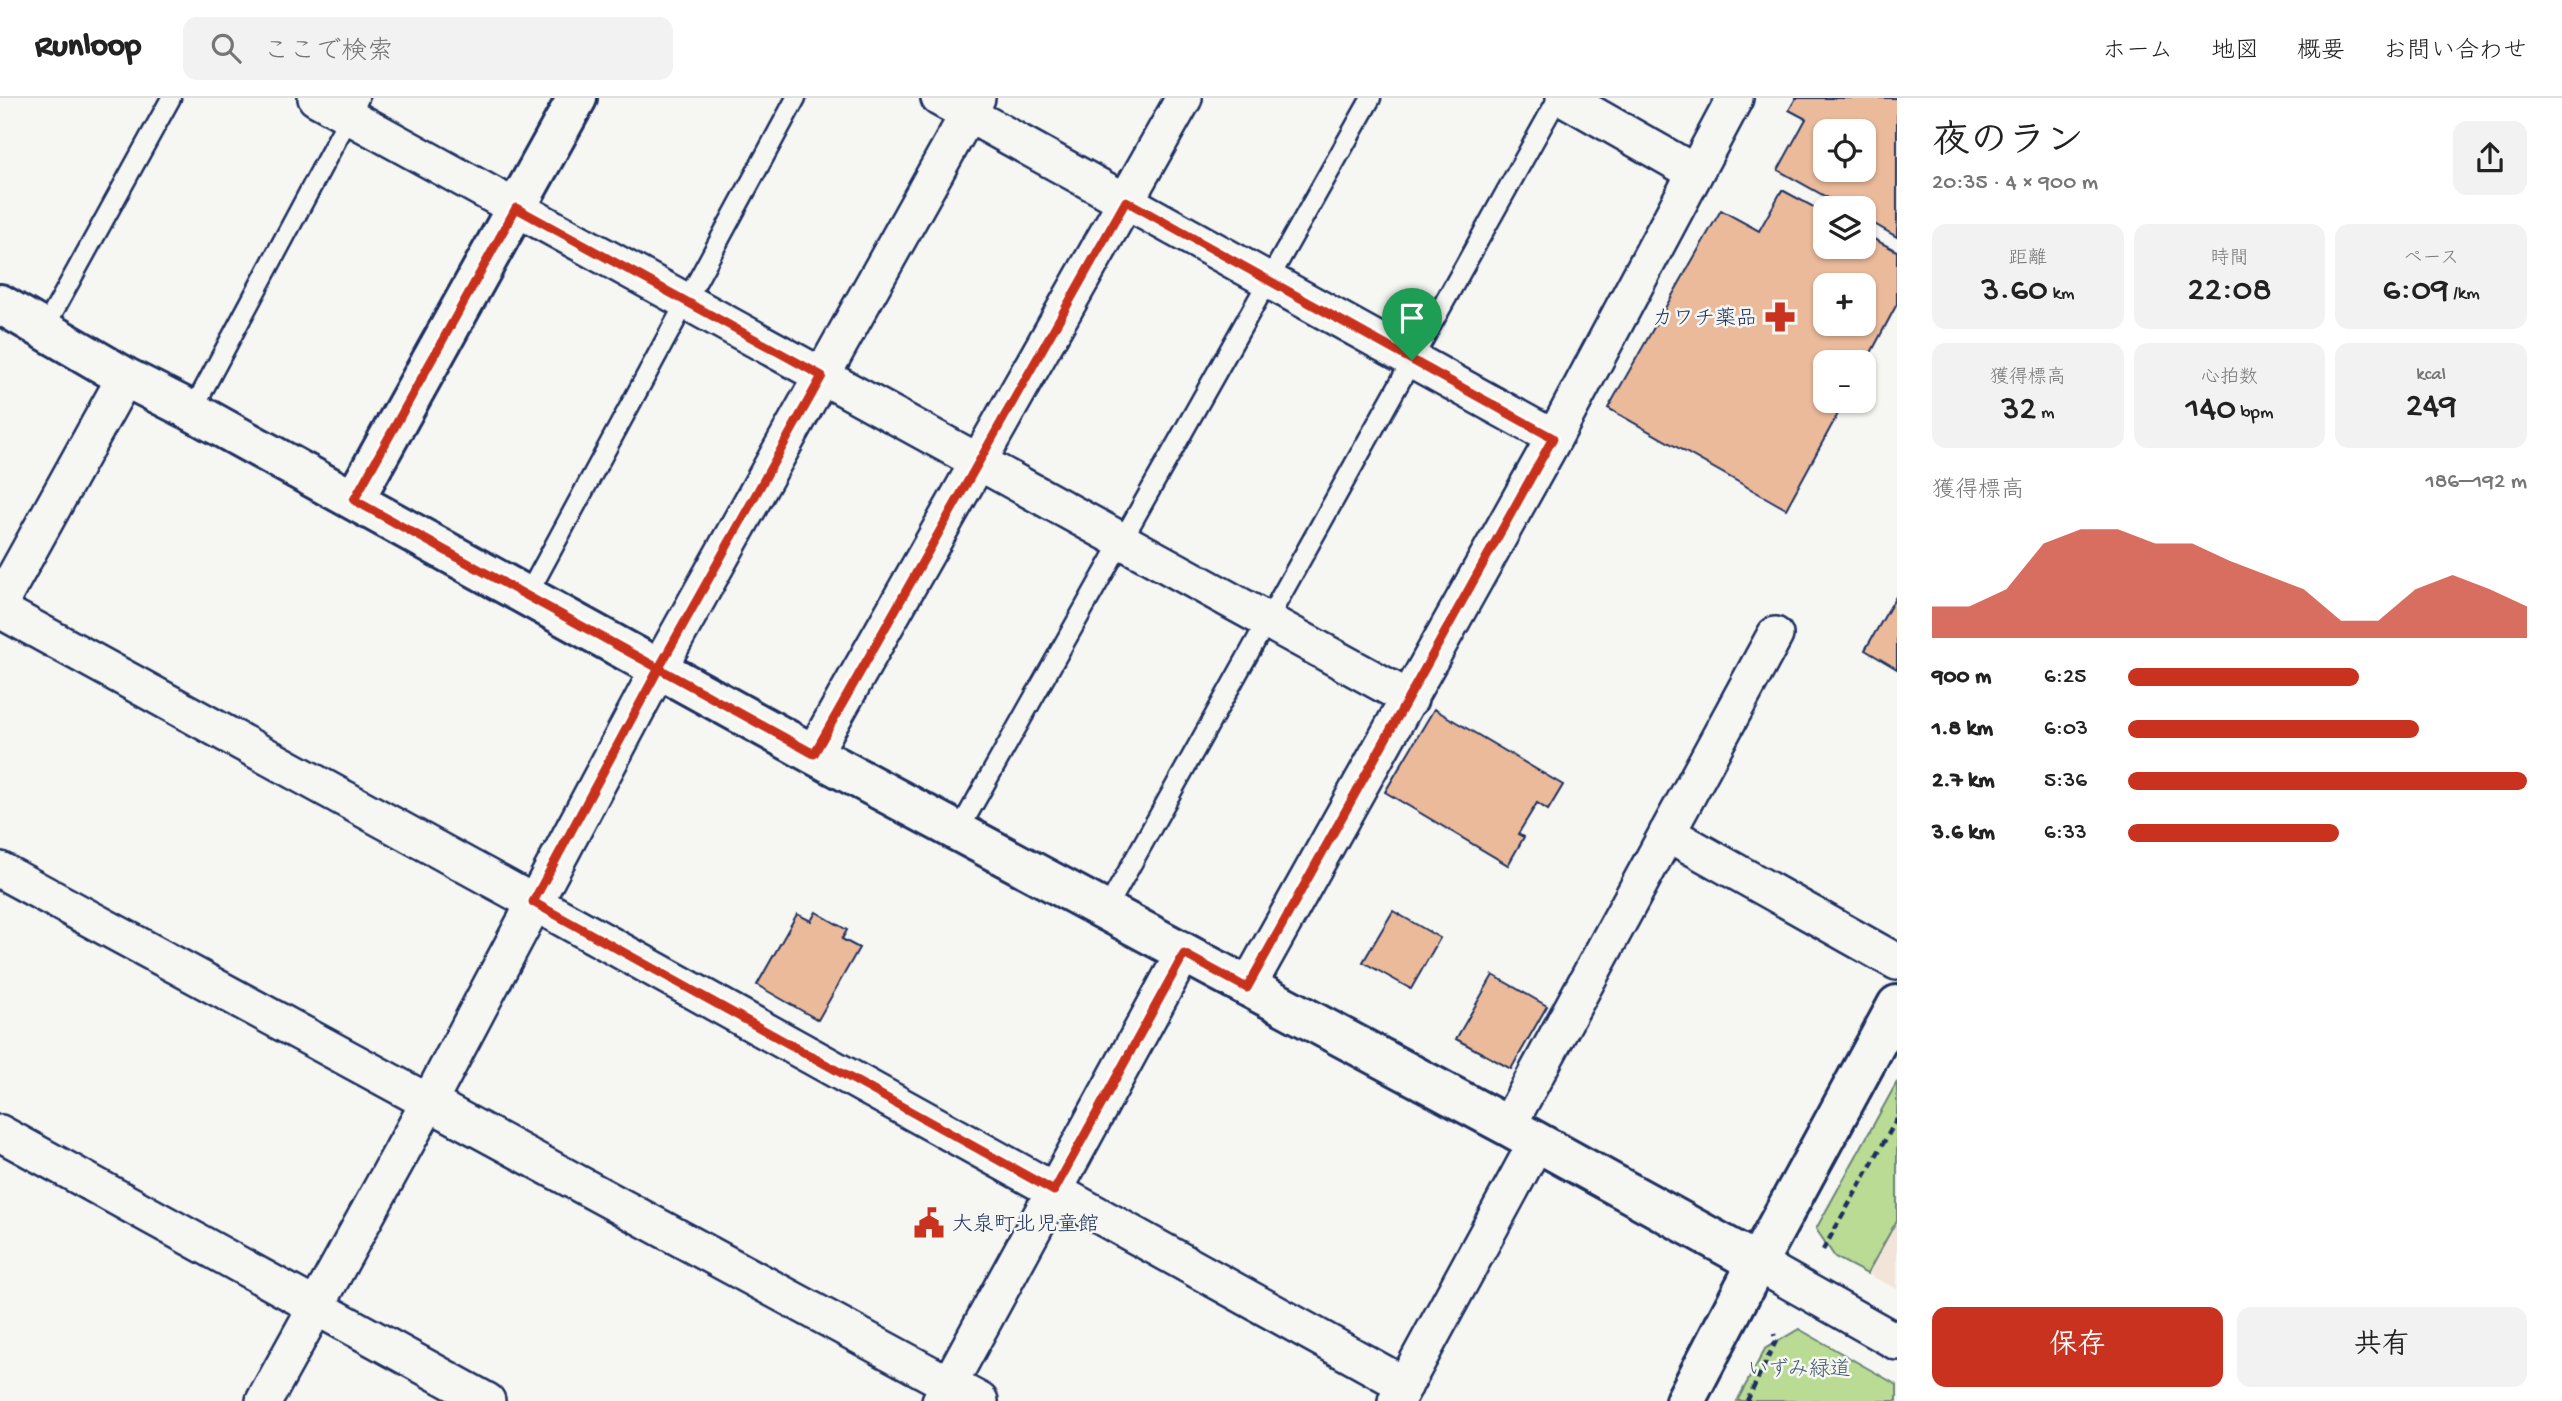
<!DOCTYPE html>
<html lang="ja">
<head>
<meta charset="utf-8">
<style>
  :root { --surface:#fff; --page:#f2f2f2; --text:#222; --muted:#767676; --line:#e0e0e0; --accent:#c8321e }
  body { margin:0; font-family:"Gochi Hand","Klee One",sans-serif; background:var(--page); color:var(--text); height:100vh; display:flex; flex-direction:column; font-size:26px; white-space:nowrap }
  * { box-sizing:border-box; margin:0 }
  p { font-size:23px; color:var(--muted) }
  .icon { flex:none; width:38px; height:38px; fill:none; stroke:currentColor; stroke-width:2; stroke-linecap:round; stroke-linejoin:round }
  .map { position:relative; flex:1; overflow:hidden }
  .drawer { display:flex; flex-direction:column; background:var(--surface); width:665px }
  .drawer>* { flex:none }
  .buttons { position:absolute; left:1813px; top:21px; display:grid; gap:14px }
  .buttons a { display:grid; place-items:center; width:63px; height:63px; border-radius:14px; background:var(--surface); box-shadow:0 2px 5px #0004; font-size:35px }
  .pin { position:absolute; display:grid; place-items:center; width:60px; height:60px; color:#fff; margin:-72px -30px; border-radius:50% 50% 50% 0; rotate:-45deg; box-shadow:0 0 7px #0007 }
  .pin .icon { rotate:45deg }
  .round { display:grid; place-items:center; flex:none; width:74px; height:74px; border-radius:14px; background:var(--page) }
  .summary { display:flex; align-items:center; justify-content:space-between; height:119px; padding:0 35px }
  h1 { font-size:38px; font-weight:600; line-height:52px }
  .stats { display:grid; grid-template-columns:repeat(3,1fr); gap:10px; height:119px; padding:7px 35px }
  .stats div { display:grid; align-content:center; border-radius:14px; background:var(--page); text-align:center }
  .stats b { font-size:35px; font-weight:600 }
  .stats small { font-size:19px; font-weight:400 }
  .stats p { font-size:19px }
  .chart { height:196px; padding:14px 35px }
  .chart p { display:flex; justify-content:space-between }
  .chart svg { width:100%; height:126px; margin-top:7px; fill:var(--accent); opacity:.7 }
  .action { display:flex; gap:14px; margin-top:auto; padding:14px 35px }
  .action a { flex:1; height:80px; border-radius:14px; background:var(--accent); color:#fff; font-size:28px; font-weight:600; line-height:80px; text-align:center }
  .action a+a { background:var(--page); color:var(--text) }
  ul { padding:0 35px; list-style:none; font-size:23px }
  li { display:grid; grid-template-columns:112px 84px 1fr; align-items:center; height:52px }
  li i { height:18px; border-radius:9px; background:var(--accent) }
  header { display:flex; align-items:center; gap:42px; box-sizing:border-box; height:98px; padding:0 35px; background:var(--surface); border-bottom:2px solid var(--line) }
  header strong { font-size:33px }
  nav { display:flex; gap:38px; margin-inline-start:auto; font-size:24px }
  .search { width:490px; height:63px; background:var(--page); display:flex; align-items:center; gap:18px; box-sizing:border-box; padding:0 24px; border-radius:14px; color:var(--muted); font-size:26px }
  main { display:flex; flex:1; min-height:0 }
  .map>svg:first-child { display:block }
</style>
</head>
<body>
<header>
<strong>Runloop</strong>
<div class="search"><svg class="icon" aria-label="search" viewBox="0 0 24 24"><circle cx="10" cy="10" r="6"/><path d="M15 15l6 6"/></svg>ここで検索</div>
<nav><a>ホーム</a><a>地図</a><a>概要</a><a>お問い合わせ</a></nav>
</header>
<main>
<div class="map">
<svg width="1897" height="1303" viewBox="0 0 1897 1303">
  <rect width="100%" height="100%" fill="#f6f6f2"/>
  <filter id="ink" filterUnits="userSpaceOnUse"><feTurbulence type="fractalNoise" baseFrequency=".0143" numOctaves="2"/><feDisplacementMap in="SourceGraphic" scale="14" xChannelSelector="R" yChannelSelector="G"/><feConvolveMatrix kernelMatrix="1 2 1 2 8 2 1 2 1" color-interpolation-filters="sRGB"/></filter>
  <g filter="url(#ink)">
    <path fill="#f2e4d8" d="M1897,1122V1191L1867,1176Z"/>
    <path fill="#b9db94" stroke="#6a8579" stroke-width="2" d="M1897,984V1122L1867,1176L1835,1159L1816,1131Z
      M1799,1231L1897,1287V1303H1737L1765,1251Z"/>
    <path fill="#eaba9b" stroke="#1b2f5e" stroke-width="2" fill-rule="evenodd" d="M1796,0H1897V139L1864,120V110H1846L1778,72L1806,21L1789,12ZM1825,33H1864V72H1825Z
      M1782,92L1825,115V149H1864V136L1897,153V206L1864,268V264H1825V303H1845L1786,411L1608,310L1721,112L1759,133ZM1825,187H1864V226H1825Z
      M1897,497V571L1865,552Z
      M1434,611L1563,687L1548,712L1537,705L1518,736L1524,739L1508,767L1385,694Z
      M1393,813L1440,840L1411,891L1363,864Z
      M816,814L847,832L842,841L859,850L818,922L757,887L797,816L811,823Z
      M1493,877L1547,908L1511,971L1456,941Z"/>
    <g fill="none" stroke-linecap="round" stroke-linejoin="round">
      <g stroke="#1b2f5e" stroke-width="23">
        <path id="lane" d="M44,231L171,0
          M192,313L359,0
          M527,498L796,0
          M958,734L1371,0
          M1105,814L1558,0"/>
      </g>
      <g stroke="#1b2f5e" stroke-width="40">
        <path id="street" d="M316,0L1410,601
          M939,0L1554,340
          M1564,0L1694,74
          M0,505L125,279
          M0,512L533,804L1405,1287
          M813,656L1184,0
          M1667,735L1897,864
          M0,772L980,1303
          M1247,890L1554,340L1735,0
          M1508,1028L1775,537
          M0,1035L487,1303
          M1757,1165L1897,1244
          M264,1303L429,1004L659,570L977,0
          M940,1303L1183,856
          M1396,1303L1536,1045"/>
      </g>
      <g stroke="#1b2f5e" stroke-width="44">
        <path id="secondary" d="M0,206L125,279L192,313L813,656L1508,1028L1757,1165
          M354,402L577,0
          M1685,1303L1757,1165L1897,907"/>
      </g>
      <path stroke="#1b2f5e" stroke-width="4.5" stroke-dasharray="7 5" stroke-linecap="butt" d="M1823,1152L1897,1021
        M1747,1303L1776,1243L1774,1236"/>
      <use href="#lane" stroke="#f6f6f2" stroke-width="18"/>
      <use href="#street" stroke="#f6f6f2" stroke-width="35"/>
      <use href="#secondary" stroke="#f6f6f2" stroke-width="38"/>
    </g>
  </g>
  <g fill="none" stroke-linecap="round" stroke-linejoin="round" filter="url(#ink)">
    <g stroke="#fff" stroke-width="14">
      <path id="route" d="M1412,262L1126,103L814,656C660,571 507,487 354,402L516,110L822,278L659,570L533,804L1054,1093L1184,856L1247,890L1553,340L1412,262"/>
    </g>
    <use href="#route" stroke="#c8321e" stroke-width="9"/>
  </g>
  <defs>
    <g id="pharmacy-bare" transform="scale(2.415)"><path d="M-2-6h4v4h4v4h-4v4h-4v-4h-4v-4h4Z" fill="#c8321e" stroke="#f6f6f2" stroke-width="2.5" paint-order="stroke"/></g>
    <g id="civic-bare" transform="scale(2.415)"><path d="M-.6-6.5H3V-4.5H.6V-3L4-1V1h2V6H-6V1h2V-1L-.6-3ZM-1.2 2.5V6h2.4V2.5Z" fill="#c8321e" stroke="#f6f6f2" stroke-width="2.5" paint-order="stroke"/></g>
  </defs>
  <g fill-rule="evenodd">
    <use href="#pharmacy-bare" x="1780" y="219"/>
    <use href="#civic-bare" x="929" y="1125"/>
  </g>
  <g text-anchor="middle" stroke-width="5" stroke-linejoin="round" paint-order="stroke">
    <g font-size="21" fill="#1b2f5e" stroke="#f6f6f2" text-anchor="end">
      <text x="1757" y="226">カワチ薬品</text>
      <text x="952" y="1132" text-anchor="start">大泉町北児童館</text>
    </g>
    <g font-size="21" fill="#425a6c" stroke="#f6f6f2">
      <text x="1799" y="1277">いずみ緑道</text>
    </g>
  </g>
</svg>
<div class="buttons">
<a><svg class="icon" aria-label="locate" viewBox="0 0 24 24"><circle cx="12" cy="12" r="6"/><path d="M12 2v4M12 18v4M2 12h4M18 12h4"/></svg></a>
<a><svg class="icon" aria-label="layers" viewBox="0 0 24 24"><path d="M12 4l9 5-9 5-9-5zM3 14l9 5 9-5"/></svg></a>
<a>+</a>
<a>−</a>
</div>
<div class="pin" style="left:1412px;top:262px;background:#1e9e55"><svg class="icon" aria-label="arrive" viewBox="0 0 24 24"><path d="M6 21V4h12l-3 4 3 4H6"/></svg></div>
</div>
<section class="drawer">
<div class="summary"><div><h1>夜のラン</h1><p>20:35 · 4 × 900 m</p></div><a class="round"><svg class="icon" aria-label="share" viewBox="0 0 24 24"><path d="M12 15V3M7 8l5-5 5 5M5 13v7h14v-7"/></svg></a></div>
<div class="stats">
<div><p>距離</p><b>3.60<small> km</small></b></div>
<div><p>時間</p><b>22:08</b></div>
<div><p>ペース</p><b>6:09<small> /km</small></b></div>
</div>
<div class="stats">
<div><p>獲得標高</p><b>32<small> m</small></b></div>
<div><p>心拍数</p><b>140<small> bpm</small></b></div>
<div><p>kcal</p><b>249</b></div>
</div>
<div class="chart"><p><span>獲得標高</span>186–192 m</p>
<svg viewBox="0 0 160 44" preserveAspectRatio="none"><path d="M0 44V33L10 33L20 27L30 11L40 6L50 6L60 11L70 11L80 17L90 22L100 27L110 38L120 38L130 27L140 22L150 27L160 33V44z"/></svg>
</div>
<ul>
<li><b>900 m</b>6:25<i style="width:58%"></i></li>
<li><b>1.8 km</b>6:03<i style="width:73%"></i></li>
<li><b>2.7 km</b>5:36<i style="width:100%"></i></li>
<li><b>3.6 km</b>6:33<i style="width:53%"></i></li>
</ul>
<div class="action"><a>保存</a><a>共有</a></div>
</section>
</main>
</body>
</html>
